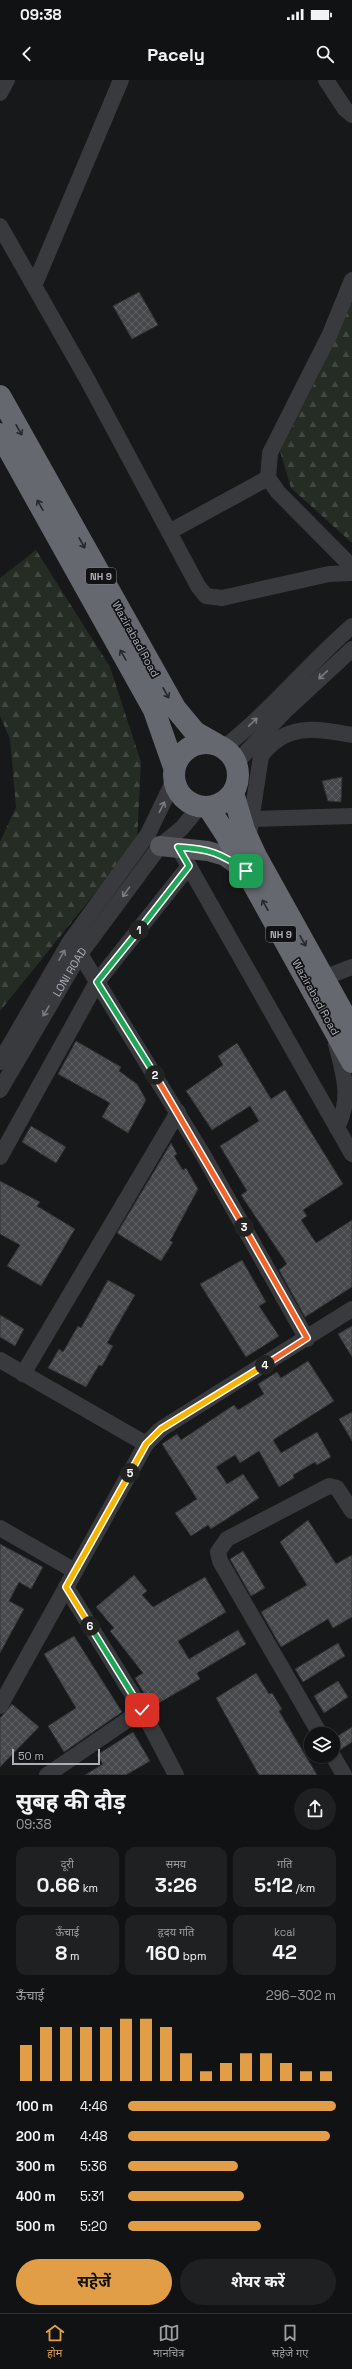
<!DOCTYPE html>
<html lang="hi">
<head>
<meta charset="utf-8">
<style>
  :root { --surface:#111213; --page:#1e2021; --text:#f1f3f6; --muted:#9c9ea0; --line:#303233; --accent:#e29e46 }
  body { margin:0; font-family:"Space Grotesk","Noto Sans Devanagari",sans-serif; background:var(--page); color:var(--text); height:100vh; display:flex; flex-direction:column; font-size:15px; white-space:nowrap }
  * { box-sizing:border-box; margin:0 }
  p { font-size:13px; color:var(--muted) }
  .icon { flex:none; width:22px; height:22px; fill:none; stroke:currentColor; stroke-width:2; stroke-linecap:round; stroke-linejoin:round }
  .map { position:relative; height:1695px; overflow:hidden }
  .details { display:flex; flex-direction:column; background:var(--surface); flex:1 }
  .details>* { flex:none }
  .tools { position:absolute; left:304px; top:1647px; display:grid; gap:8px }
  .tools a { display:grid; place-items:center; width:36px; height:36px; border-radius:50%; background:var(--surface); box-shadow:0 1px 3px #0004,0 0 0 1px var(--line); font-size:20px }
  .scale { position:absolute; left:12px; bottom:10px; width:88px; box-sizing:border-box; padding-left:4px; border:2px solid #abb0b8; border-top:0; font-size:11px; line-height:14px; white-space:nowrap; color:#abb0b8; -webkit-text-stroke:3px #121214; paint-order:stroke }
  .pin { position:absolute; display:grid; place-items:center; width:34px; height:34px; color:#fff; margin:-17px; border-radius:8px; box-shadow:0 2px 6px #0006 }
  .km { position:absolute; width:20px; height:20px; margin:-10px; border-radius:50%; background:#222; color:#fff; font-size:11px; line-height:20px; text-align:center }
  .round { display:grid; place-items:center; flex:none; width:42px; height:42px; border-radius:21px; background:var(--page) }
  .summary { display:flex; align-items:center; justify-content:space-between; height:68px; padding:0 16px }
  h1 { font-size:22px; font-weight:700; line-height:30px }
  .stats { display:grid; grid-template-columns:repeat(3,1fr); gap:6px; height:68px; padding:4px 16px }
  .stats div { display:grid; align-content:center; border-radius:10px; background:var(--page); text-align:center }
  .stats b { font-size:20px; font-weight:700 }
  .stats small { font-size:11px; font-weight:400 }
  .stats p { font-size:11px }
  .chart { height:112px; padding:8px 16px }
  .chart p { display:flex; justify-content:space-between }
  .chart svg { width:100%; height:72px; margin-top:4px; stroke:var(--accent); stroke-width:6 }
  .action { display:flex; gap:8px; margin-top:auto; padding:8px 16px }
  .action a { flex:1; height:46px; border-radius:24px; background:var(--accent); color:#111; font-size:16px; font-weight:700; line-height:46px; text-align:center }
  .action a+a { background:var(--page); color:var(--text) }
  ul { padding:0 16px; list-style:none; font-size:13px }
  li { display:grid; grid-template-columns:64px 48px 1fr; align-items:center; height:30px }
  li i { height:10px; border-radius:5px; background:var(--accent) }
  .status { display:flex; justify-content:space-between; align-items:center; height:28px; padding:0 20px; background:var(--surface); direction:ltr }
  .status svg { height:11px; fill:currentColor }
  header { display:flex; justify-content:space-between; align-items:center; height:52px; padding:0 16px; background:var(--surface); font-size:18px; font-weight:700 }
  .dock { display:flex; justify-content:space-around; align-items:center; height:56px; border-top:1px solid var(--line); background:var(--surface); font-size:11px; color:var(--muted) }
  .dock a { display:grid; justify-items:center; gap:2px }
  .dock .selected { color:var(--accent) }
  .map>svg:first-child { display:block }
</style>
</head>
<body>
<div class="status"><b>09:38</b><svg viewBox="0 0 49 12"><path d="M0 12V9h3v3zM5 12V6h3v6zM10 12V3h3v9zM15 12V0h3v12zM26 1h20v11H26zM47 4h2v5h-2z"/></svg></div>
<header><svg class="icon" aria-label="back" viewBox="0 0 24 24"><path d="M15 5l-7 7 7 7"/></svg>Pacely<svg class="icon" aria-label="search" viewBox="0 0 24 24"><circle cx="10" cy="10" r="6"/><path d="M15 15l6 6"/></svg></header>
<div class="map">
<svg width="352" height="1695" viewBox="0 0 352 1695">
  <defs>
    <pattern id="forest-firs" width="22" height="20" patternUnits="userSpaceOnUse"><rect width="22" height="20" fill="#242c24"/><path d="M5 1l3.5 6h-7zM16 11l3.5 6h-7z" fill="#414842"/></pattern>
    <pattern id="building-cross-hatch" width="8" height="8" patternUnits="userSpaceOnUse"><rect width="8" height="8" fill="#46484c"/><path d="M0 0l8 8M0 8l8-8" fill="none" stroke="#5e6064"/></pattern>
  </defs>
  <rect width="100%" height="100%" fill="#171819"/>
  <path fill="url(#forest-firs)" d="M352,216V463L291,408L280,371L320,292Z
    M36,470L110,587L141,682L137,761L0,931V762L16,727L10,659L0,636V498Z"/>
  <path fill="url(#building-cross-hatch)" stroke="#323235" d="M139,212L158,245L132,259L113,226Z
    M342,697L341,722L328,721L322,701Z
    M76,961L121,987L119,991L137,1004L146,1020L128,1053L102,1037L110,1023L58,994Z
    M237,963L271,1019L285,1010L343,1104L303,1130L307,1136L301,1140L316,1163L352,1140V1207L305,1237L279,1190L287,1184L241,1115L247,1111L220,1066L259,1041L250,1026L212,1050L186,1011L223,985L218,976Z
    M31,1046L66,1067L56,1083L22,1062Z
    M171,1063L177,1074L174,1076L183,1090L186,1088L198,1109L170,1161L173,1162L161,1181L117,1153Z
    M0,1101L40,1122L37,1126L75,1149L41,1206L7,1186L20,1165L0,1154Z
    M242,1180L266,1222L259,1226L279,1256L246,1277L200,1204Z
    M108,1200L135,1215L107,1263L113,1266L102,1286L99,1285L86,1307L48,1288L59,1269L63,1272L78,1246L81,1248Z
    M0,1235L24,1249L15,1266L0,1257Z
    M352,1246V1277L338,1254Z
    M308,1281L334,1321L273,1360L281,1373L317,1352L331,1377L317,1385L315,1382L293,1395L294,1398L279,1407L259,1371L240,1383L235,1375L216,1387L227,1404L243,1394L259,1418L211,1449L208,1445L191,1456L175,1433L197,1419L162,1364L177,1354L181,1360L234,1325L238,1330L264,1314L258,1304L277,1292L281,1298Z
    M352,1332V1361L339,1339Z
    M308,1440L336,1484L352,1475V1537L333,1548L328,1539L281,1567L261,1532L307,1505L280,1462Z
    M0,1464L43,1487L31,1509L19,1502L9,1521L24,1529L0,1573Z
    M243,1471L265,1508L251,1516L230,1479Z
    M134,1495L147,1511L142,1515L153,1527L205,1497L226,1532L178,1561L189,1579L238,1550L246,1564L197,1593L200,1599L152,1627L135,1598L143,1593L110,1551L114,1548L96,1527Z
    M74,1556L122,1632L64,1672L48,1646L76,1628L44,1574Z
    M338,1563L345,1576L303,1602L295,1589Z
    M256,1593L269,1614L272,1613L282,1629L279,1631L317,1695H259L216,1618Z
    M338,1601L348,1617L324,1633L314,1616Z
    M12,1624L39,1647L0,1687V1638Z
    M352,1647V1662L340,1670L333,1659Z
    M133,1652L150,1681L126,1695H85L103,1684L97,1675Z"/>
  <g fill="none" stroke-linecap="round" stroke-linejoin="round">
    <g stroke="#393a3e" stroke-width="16">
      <path d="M326,0L345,29L352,35"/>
      <path d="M0,13L7,0"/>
      <path d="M0,146L87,299L198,506L206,516L222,518L329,494L352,493"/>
      <path d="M352,200L330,254L270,373L268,398L278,412L352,487"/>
      <path d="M34,206L121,0"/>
      <path d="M169,452L268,398"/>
      <path d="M223,668C270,632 308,584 352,546"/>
      <path d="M236,683L286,630L352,569"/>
      <path d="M252,739L352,736"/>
      <path d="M248,761L261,676C285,643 316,648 352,655"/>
      <path d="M178,767L352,1074"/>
      <path d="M80,874L202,1073L307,1259"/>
      <path d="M323,898L352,887"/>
      <path d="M336,964C344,996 352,1017 337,1048"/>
      <path d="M0,982L69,863L148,754L174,700"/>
      <path id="s1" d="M0,1010L80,874L160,766L182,748L199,727"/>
      <path d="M0,1077L97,902L189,786"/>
      <path d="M0,1280L146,1364"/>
      <path d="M23,1294L178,1032"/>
      <path d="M0,1448L75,1491"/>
      <path d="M66,1507L142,1630L176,1695"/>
      <path d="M0,1626L146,1364L161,1349L352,1229"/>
      <path d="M320,1654L220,1481L218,1472L227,1459L329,1406L337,1408L352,1431"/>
      <path d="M333,1676L344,1695"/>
      <path d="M47,1695L142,1630"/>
    </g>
    <path stroke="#55575d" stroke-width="20" d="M160,766L208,771L225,776L246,791"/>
    <path stroke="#65686e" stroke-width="22" d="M0,316L175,628L195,652L216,664
      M0,354L154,630L174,687
      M174 695a32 32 0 1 1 64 0a32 32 0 1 1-64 0Z
      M233,713L244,750L256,776L352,949
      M208,727L225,753L352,982"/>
  </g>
  <defs><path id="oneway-shaft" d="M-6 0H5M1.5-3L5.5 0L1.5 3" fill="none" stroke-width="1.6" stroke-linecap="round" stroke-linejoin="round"/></defs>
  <g stroke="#27282a">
    <use href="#oneway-shaft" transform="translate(19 350) rotate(61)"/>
    <use href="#oneway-shaft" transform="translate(40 425) rotate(-119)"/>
    <use href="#oneway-shaft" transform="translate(82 463) rotate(61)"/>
    <use href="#oneway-shaft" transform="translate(123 575) rotate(-120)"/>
    <use href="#oneway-shaft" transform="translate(166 613) rotate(61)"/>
    <use href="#oneway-shaft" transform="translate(265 825) rotate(-119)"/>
    <use href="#oneway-shaft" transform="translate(303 861) rotate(61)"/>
  </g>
  <g stroke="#787b81">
    <use href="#oneway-shaft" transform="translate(323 595) rotate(137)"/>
    <use href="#oneway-shaft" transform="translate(253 642) rotate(-43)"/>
    <use href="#oneway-shaft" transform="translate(162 727) rotate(-63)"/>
    <use href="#oneway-shaft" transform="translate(126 812) rotate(126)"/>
    <use href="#oneway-shaft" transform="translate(62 875) rotate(-60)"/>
    <use href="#oneway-shaft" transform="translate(46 931) rotate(121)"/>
  </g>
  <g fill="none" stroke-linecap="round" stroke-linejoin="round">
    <g stroke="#fff" stroke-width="8">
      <path id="split-1" d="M139,850L189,786L178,767C209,769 221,773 246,791"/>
    </g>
    <g stroke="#fff" stroke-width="8">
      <path id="split-2" d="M139,850L97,902L155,995"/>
    </g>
    <g stroke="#fff" stroke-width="8">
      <path id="split-3" d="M155,995L244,1147"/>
    </g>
    <g stroke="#fff" stroke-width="8">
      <path id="split-4" d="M244,1147L307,1258L265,1285"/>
    </g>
    <g stroke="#fff" stroke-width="8">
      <path id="split-5" d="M130,1393L146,1364L161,1349L265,1285"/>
    </g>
    <g stroke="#fff" stroke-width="8">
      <path id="split-6" d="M90,1546L66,1507L130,1393"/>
    </g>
    <g stroke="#fff" stroke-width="8">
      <path id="split-7" d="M90,1546L142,1630"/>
    </g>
    <use href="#split-1" stroke="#22a559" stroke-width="5"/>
    <use href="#split-2" stroke="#22a559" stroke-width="5"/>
    <use href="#split-3" stroke="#f0652b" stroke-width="5"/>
    <use href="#split-4" stroke="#f0652b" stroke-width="5"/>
    <use href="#split-5" stroke="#f5b400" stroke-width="5"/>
    <use href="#split-6" stroke="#f5b400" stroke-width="5"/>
    <use href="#split-7" stroke="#22a559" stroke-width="5"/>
  </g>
  <g text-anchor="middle" stroke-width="3.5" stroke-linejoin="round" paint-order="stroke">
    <g fill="#121214" stroke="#7d8187" stroke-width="1">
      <rect x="86" y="488" width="30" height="16" rx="3"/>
      <rect x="266" y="846" width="30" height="16" rx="3"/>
    </g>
    <g font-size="10" font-weight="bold" fill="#abb0b8">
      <text x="101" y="500">NH 9</text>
      <text x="281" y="858">NH 9</text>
    </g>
    <g font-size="11" fill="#abb0b8" stroke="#121214">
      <text transform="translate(136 559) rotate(61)" y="4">Wazirabad Road</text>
      <text dy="4" stroke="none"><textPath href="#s1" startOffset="137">LONI ROAD</textPath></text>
      <text transform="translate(316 917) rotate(61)" y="4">Wazirabad Road</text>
    </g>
  </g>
</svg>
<div class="tools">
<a><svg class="icon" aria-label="layers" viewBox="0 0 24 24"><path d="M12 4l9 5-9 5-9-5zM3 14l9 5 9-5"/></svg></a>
</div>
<div class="scale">50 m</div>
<div class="pin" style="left:246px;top:791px;background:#1e9e55"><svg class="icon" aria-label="arrive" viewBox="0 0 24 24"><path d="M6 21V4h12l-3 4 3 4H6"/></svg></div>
<div class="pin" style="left:142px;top:1630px;background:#d93025"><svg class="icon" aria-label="check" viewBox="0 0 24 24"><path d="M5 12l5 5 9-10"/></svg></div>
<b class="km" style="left:139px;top:850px">1</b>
<b class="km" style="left:155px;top:995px">2</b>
<b class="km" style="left:244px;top:1147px">3</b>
<b class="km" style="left:265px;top:1285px">4</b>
<b class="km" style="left:130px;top:1393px">5</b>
<b class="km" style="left:90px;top:1546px">6</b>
</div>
<section class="details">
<div class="summary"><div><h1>सुबह की दौड़</h1><p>09:38</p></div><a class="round"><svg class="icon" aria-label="share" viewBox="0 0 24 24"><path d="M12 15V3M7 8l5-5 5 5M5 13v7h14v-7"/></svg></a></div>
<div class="stats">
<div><p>दूरी</p><b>0.66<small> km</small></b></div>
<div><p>समय</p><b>3:26</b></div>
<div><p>गति</p><b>5:12<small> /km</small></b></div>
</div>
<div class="stats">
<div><p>ऊँचाई</p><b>8<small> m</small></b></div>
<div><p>हृदय गति</p><b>160<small> bpm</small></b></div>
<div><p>kcal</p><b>42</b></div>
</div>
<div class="chart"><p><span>ऊँचाई</span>296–302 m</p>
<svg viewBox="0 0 160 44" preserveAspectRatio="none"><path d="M5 44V22M15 44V11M25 44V11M35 44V11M45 44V11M55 44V6M65 44V6M75 44V11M85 44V27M95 44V38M105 44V33M115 44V27M125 44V27M135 44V33M145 44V38M155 44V38"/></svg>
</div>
<ul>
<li><b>100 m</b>4:46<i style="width:100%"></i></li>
<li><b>200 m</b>4:48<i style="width:97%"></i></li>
<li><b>300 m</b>5:36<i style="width:53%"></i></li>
<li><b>400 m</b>5:31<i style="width:56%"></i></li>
<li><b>500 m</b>5:20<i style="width:64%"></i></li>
</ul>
<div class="action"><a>सहेजें</a><a>शेयर करें</a></div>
</section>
<nav class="dock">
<a class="selected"><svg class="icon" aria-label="home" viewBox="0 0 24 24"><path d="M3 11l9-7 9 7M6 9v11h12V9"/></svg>होम</a>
<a><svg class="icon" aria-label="map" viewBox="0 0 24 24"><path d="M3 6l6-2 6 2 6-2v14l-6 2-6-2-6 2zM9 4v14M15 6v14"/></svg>मानचित्र</a>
<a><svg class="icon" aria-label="saved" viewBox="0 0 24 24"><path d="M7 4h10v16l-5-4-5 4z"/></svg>सहेजे गए</a>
</nav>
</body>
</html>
